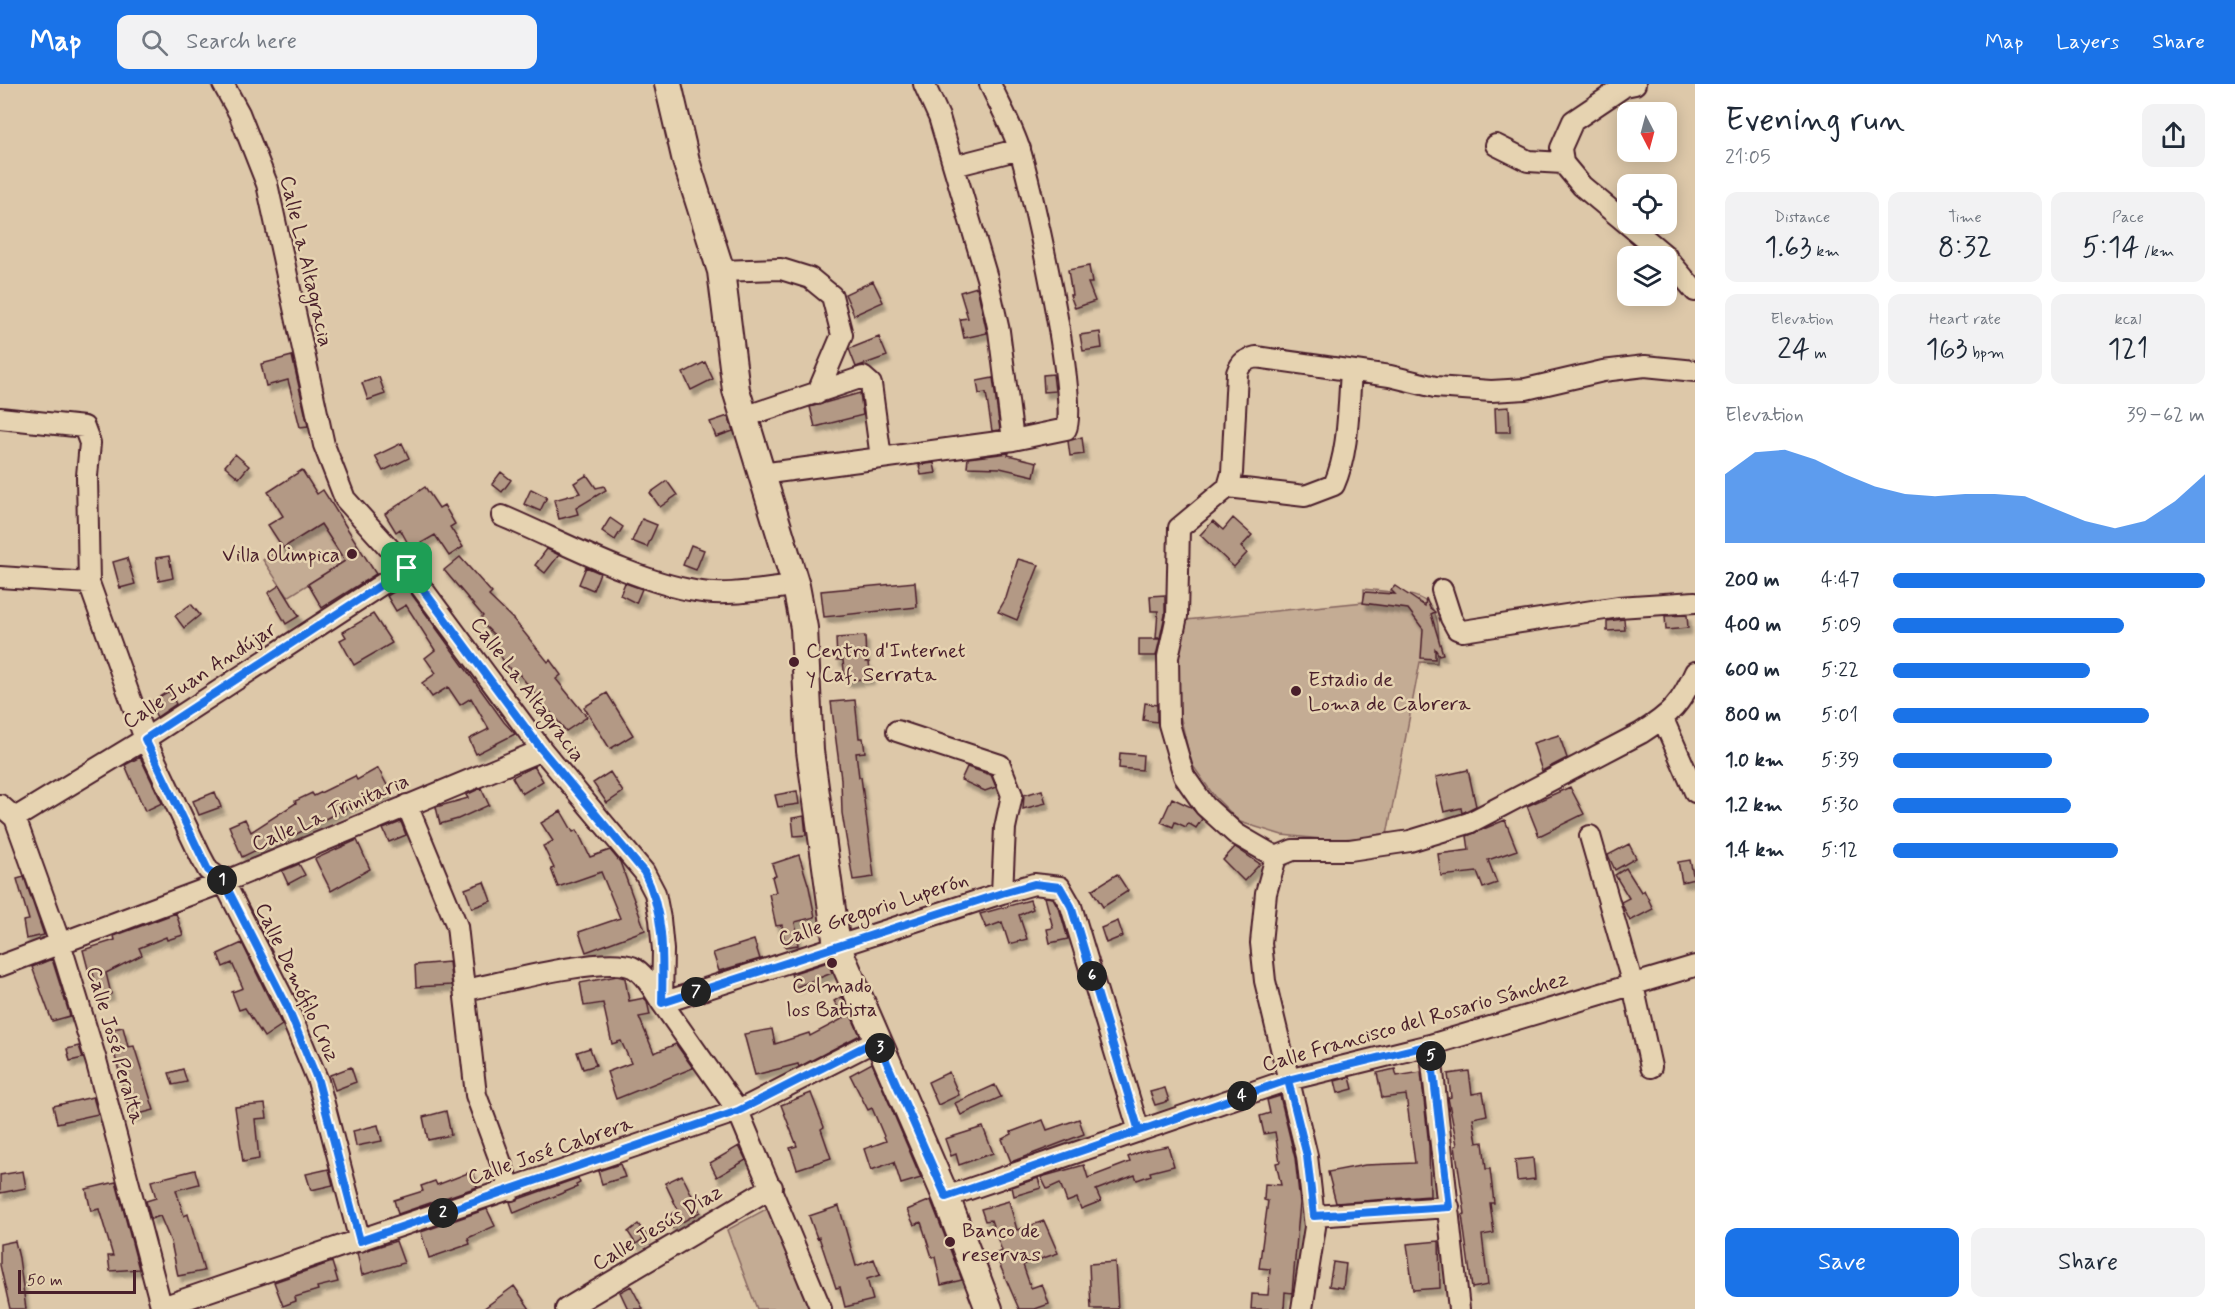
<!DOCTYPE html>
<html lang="en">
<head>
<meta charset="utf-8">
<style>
  :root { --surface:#fff; --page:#f2f2f3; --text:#1f2937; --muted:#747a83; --accent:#1a73e8 }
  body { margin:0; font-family:Mynerve,sans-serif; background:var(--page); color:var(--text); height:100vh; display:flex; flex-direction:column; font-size:22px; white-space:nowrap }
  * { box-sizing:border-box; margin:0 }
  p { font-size:20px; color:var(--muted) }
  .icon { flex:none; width:33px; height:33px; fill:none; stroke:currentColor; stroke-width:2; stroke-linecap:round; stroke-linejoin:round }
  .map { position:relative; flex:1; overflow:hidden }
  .sheet { display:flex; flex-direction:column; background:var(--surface); width:540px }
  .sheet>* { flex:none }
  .needle { width:39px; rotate:174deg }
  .controls { position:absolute; left:1617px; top:18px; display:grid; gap:12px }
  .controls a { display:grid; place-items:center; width:60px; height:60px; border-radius:12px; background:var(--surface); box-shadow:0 3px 15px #0003; font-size:30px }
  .scale { position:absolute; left:18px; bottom:15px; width:118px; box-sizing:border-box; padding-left:6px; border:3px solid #4a1f2b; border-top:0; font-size:16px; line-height:21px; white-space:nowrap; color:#4a1f2b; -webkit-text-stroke:4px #e6d3b1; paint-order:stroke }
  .pin { position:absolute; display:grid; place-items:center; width:51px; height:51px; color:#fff; margin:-26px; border-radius:12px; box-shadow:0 3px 9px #0006 }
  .km { position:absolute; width:30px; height:30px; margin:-15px; border-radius:50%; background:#222; color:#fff; font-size:16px; line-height:30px; text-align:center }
  .round { display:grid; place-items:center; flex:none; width:63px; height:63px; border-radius:12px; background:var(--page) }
  .head { display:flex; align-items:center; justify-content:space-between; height:102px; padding:0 30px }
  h1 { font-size:33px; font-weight:600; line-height:45px }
  .metrics { display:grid; grid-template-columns:repeat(3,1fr); gap:9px; height:102px; padding:6px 30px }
  .metrics div { display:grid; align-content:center; border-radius:12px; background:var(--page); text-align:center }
  .metrics b { font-size:30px; font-weight:600 }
  .metrics small { font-size:16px; font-weight:400 }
  .metrics p { font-size:16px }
  .chart { height:168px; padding:12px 30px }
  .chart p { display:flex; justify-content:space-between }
  .chart svg { width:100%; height:108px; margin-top:6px; fill:var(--accent); opacity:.7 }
  .primary-button { display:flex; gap:12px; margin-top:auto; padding:12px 30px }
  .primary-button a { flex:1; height:69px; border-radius:12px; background:var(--accent); color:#fff; font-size:24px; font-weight:600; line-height:69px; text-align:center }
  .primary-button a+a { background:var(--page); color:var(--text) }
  ul { padding:0 30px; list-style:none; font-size:20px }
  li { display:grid; grid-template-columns:96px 72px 1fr; align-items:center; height:45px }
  li i { height:15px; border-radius:8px; background:var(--accent) }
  header { display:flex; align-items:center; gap:36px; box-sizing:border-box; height:84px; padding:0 30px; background:var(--accent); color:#fff }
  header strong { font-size:28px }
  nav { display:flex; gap:33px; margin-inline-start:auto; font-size:21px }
  .search { width:420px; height:54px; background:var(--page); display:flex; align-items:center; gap:15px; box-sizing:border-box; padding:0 21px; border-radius:12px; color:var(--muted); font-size:22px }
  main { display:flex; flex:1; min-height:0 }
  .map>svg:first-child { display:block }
</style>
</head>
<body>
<header>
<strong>Map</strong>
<div class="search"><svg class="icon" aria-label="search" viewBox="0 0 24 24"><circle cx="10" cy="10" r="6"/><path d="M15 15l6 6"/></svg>Search here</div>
<nav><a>Map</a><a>Layers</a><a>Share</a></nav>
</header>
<main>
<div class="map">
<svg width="1695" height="1225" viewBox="0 0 1695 1225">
  <defs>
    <filter id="shadow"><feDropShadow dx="3.5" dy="6" stdDeviation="1.5" flood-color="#0004"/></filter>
  </defs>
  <rect width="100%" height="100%" fill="#ddc8a9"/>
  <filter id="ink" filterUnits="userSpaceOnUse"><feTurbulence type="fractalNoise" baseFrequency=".0167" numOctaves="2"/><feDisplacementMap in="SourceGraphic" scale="12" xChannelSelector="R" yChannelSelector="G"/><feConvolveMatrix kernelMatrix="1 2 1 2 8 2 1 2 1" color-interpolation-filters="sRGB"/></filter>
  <g filter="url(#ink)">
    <path fill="#c4ac94" stroke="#876660" stroke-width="1.5" d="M321,440L345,477L288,513L263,476Z
      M1364,505C1425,511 1445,509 1437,579L1420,578L1387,751L1332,756L1282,751L1240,738L1214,712L1191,679L1180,631L1176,583L1186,536L1364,518Z
      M770,1123L811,1225H757L727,1146Z"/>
    <path fill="#b39985" stroke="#4a1f2b" stroke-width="1.5" filter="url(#shadow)" d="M1089,182L1092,199H1088L1095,217L1075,224L1070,211H1072L1068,186Z
      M873,197L883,218L854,231L845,210Z
      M977,203L987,249L964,254L960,235L968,234L960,208Z
      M1100,248L1102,264L1083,267L1080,251Z
      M879,253L887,272L856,283L849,265Z
      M292,272L308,342L300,343L288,296L266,302L261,280Z
      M705,278L713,295L691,306L683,289Z
      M1053,290L1055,307L1044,308L1043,291Z
      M379,293L385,310L368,316L362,299Z
      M993,294L1000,346L992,347L986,309L979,310L977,297Z
      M860,309L863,331L815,343L810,323Z
      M1509,323L1510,348H1496L1495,324Z
      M728,332L733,347L716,353L710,338Z
      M1082,353L1084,370L1070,372L1068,357Z
      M402,359L409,374L383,387L375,372Z
      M1009,369L1008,371L1037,378L1034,392L1000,384L967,383L968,374Z
      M235,370L249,382L239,394L225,382Z
      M934,379L936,389L921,391L919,381Z
      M302,386L317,410L323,406L376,490L322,524L308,500L345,477L321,440L283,464L268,441L283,432L268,408Z
      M501,388L511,396L502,408L492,400Z
      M587,391L596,404L604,402L606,406L576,424L578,430L559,435L554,416L580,409L574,399Z
      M667,397L677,411L660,423L650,409Z
      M425,403L439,424L444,421L455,440L450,443L463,463L449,472L435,451L411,465L400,445L396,448L385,430Z
      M531,405L547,413L540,427L524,420Z
      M610,434L623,443L615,456L602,447Z
      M1233,434L1252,451L1241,463L1247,469L1234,483L1200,451L1213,437L1223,446Z
      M642,435L657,441L647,463L632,457Z
      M691,461L704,466L696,486L683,481Z
      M547,465L559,471L545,489L535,481Z
      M169,472L173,494L159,497L156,474Z
      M460,473L492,509L489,512L514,536L548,578L550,576L561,591L556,595L587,633L566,647L519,590L515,592L489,557L495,552L479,536L483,532L444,486Z
      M127,474L135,500L120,504L113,478Z
      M1018,475L1039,481L1017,536L998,528L1006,514Z
      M586,483L600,489L593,506L579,500Z
      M915,498L917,523L824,533L821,507Z
      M625,499L642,505L636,519L620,511Z
      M280,501L299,532L286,540L268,509Z
      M405,501L504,638L515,650L476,670L469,655L489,645L471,614L460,621L448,603L432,613L422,599L436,589L425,574L435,566L406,521L396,527L387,512Z
      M1395,502L1425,522L1426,514L1430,524L1435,528L1431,530L1443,570L1439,571L1435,565V575L1421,574L1423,545L1408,525L1363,519L1365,508L1395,510L1391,506Z
      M1165,511V531L1160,554H1156L1158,527H1151L1150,512Z
      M191,520L200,531L184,544L175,532Z
      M373,530L392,559L354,581L340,556L346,553L343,548Z
      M1687,531L1688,544L1666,546L1665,532Z
      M1624,535L1625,546L1607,547V537Z
      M865,552L866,578H869L871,594L845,597L843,576H837L836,554Z
      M1139,555H1160L1156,572H1139Z
      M169,607L176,620L157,633L149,619Z
      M607,609L633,651L610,665L584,623Z
      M855,616L859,654H863L865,668L856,669L859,693H861L874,793L853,796L842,729L841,695L831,618Z
      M1145,619L1157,621V638L1143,636Z
      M1559,651L1567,674L1542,687L1533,659Z
      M1120,669L1143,671L1142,686L1119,684Z
      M140,673L162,719L145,727L125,681Z
      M534,682L543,697L522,710L512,693Z
      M967,683L991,691L996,703L985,707L961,696Z
      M378,684L390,707L373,716L371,713L352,721L287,755L285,752L242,773L229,742L245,735L251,748L296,719L295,717L312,709L314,712L355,692L357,696Z
      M1468,686L1476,722L1462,729L1461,724L1444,728L1436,693Z
      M610,688L623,708L607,719L593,699Z
      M1570,703L1584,730L1539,752L1527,722Z
      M481,704L489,721L458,735L440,740L436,723L468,714L466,711Z
      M1042,706L1046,719L1023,725L1024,711Z
      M797,707L799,720L778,723L775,711Z
      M215,708L221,723L199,731L193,717Z
      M1172,714L1191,723L1202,735L1196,744L1188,739L1186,743L1175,738L1173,743L1161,738Z
      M561,727L573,748L577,746L590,773L610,766L620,778L645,846L586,868L579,848L620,834L601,788L558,803L551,785L554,784L543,762L553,757L541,739Z
      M804,732L806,751L794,752L792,734Z
      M1505,736L1517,766L1488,776L1497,799L1483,804L1477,788L1441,792L1438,770L1469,766L1467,752Z
      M401,738L406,751L389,758L383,745Z
      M357,756L370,785L331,807L315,775Z
      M1629,760L1636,774L1615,786L1608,771Z
      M1235,763L1260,780L1244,797L1223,776Z
      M799,771L809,803L815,833L795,838L798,861L785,863L782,841L776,842L769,810L776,808L772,793L776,792L772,780Z
      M1690,776L1694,795L1682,798L1678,778Z
      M299,780L305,791L288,800L282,787Z
      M1626,784L1641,808L1644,806L1653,825L1630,837L1621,818L1629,814L1615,791Z
      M1117,790L1128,807L1103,823L1092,806Z
      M24,793L44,851L26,855L23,837L29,836L17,795Z
      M484,798L491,817L472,824L465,805Z
      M1045,813L1053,814L1060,827L1068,855L1050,859L1047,845L1053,844Z
      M1030,816L1033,825L1019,831L1027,855L1009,860L1002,838L986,844L980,830Z
      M176,829L183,851L167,856L166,853L139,864L142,871L106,889L111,910L99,913L92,885H88L83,866L115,856L114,852Z
      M1118,837L1123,852L1106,859L1101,844Z
      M754,856L760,875L719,887L713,869Z
      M242,859L282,941L264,953L245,924L239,926L232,908L243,904L232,879L223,883L218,870Z
      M52,875L70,932L52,937L32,883Z
      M449,878L452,901L416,903L415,881Z
      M828,878L832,889L796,903L791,890Z
      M617,892L625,894L629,917L644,914L647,917L650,931L639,933L654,969L676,960L693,984L616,1015L607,988L631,979L621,957L612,960L603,919L584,922L580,899Z
      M842,912L860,951L799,983L798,980L755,991L744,950L772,945L775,960L809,949L810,952L844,934L834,917Z
      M123,943L128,963L134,962L154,1026L131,1032L108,946Z
      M79,962L83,974L70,977L67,965Z
      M590,964L596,981L583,985L577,968Z
      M872,979L921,1094L901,1100L894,1078L871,1086L864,1065L886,1057L872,1024L868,1026L850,991Z
      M351,983L356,998L335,1006L330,991Z
      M183,985L187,998L173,1001L169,989Z
      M1395,985L1397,992L1421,988L1429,1062L1430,1112L1336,1119L1328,1088L1365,1081L1415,1079L1406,1011L1382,1014L1377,989Z
      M1469,987L1472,1010L1483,1008L1487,1031L1473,1034L1477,1059L1483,1058L1486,1085H1490L1494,1119H1490L1494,1149L1482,1151L1488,1201L1472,1204L1462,1131L1465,1130L1455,1062L1457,1061L1448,1014L1451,1013L1448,990Z
      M949,988L959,1011L938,1021L928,998Z
      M1350,993L1353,1005L1338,1009L1335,997Z
      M995,1001L1001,1013L961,1031L955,1019Z
      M1165,1004L1169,1017L1155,1021L1150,1008Z
      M811,1009L824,1043L821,1045L831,1074L797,1085L790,1064L797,1062L781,1021Z
      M1280,1012L1295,1074L1300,1119L1292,1209L1285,1208L1284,1225H1251L1252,1210L1268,1211L1270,1185L1259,1184L1268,1117L1264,1116L1265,1100L1281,1101L1276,1079L1280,1078L1275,1048L1264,1050L1260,1032L1270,1029L1267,1016Z
      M93,1013L98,1030L57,1039L53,1022Z
      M265,1020L267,1034L255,1035L259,1075L243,1078L235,1023Z
      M446,1027L451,1051L428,1056L423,1033Z
      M1079,1035L1084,1050L1011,1078L1002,1055L1012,1050L1011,1048L1043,1036L1047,1046Z
      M378,1041L382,1057L356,1062L353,1047Z
      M983,1043L993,1069L959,1081L956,1070L951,1072L945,1055Z
      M739,1062L746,1076L717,1093L710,1079Z
      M1168,1062L1174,1082L1150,1088L1151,1091L1137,1096L1135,1091L1096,1106L1101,1117L1081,1125L1077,1114L1067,1118L1060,1099L1047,1105L1041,1093L1084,1081L1088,1094L1130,1078L1128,1073L1142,1067Z
      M1533,1074L1535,1095L1517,1097L1515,1076Z
      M620,1080L625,1093L602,1100L598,1087Z
      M329,1085L333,1101L311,1106L306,1090Z
      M195,1086L199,1100L176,1106L184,1132L188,1130L204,1187L178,1192L171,1158L160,1132L151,1135L146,1117L156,1114L151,1097Z
      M23,1087L26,1104L0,1109V1091Z
      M473,1087L477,1103L398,1130L394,1116L423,1107L421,1102L435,1097L437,1101Z
      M682,1091L700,1128L672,1144L666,1133L678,1126L665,1099Z
      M578,1094L580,1099L576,1101L577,1103L514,1129L510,1118Z
      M1038,1094L1041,1104L1014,1112L1012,1103Z
      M116,1098L139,1185L110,1187L108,1172H113L99,1125L91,1127L86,1105Z
      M931,1116L932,1119L962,1196L941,1201L935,1173H932L921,1138L914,1141L907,1126Z
      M1009,1117L1017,1146L1044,1137L1058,1169L1023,1181L1031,1204L1042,1200L1049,1220L1035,1225H1019L995,1170L1002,1167L991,1136L985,1137L981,1125Z
      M839,1122L856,1182L874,1175L880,1191L867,1195L873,1216L845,1223L840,1203L836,1204L819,1153L817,1154L809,1132Z
      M487,1125L495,1142L468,1154L470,1160L429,1174L421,1148Z
      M638,1140L647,1152L636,1160L628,1148Z
      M15,1157L19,1174L26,1225H10L0,1181V1160Z
      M396,1157L404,1179L362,1191L357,1169Z
      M1439,1157L1440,1204L1413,1206L1407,1160Z
      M332,1178L338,1198L317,1203L318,1206L295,1213L296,1217L283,1222L274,1198Z
      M1115,1178L1118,1225H1091L1089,1180Z
      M1333,1178L1346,1180L1343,1204L1329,1202Z
      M514,1202L530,1225H483Z
      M631,1202L643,1225H628L620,1208Z"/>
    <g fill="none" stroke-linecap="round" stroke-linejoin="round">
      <g stroke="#4a1f2b" stroke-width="24">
        <path id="minor" d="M223,0L239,29L267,100L324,361L345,415L407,484L542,666L644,788L655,809L660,835L663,866L662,919L738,1027L821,1225
          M924,0L939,33L987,194L999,247L1013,356
          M1635,0L1625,2L1573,37L1561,64L1563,79L1582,102L1666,172
          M1496,61L1528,77L1563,79
          M954,82L1020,65
          M1666,173L1695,207
          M721,187L781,185L810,194L832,212L842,251L817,310
          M744,333L863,293L871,300L881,374L1013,356L1066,345C1080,320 1032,104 1020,67C1013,44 1000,22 990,0
          M0,334L84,343L90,359L87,392L89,499L145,655L200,771L208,786L224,798L286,920L318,997L360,1157
          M761,390L881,374
          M1228,403L1305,412L1334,401C1349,367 1348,325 1351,288
          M502,432C559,456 634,497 695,507C727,513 763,505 796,502
          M0,493L89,499
          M1442,506L1451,534L1457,545L1463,547L1618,523L1695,518
          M1663,635L1695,708
          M897,647L1000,681L1012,711L1005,744L1002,809
          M0,721L15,734L60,859L96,976L162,1225
          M407,721L457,842L476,1011L511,1106
          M15,734L145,655L407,484
          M1590,752L1633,901L1651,983
          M1276,773L1236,750L1205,722L1184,692L1169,640L1168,573L1177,532L1179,444L1228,403L1232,389L1237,289C1241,278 1245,276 1256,273L1390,292L1435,303L1491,307L1526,305L1603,287L1645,282L1695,287
          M0,882L224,798L542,666
          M466,906C500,899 604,871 632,883C645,889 654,907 662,919L1002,809L1034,800L1060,803L1071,822L1139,1047
          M1430,961L1459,1225
          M946,1113L1288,996L1430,961L1695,882
          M1314,1132L1449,1123
          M162,1223L738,1027L877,956
          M566,1225L772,1103
          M1302,1225L1315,1143L1307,1072L1265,897L1261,859L1266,809L1276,773L1293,766H1350L1410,757L1469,739L1641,649C1671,630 1681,620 1695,588"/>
      </g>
      <g stroke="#4a1f2b" stroke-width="30">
        <path id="major" d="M668,0L686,77L721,187L736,306L796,502L804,544L810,667L837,862L946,1113L989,1225"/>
      </g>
      <use href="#minor" stroke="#e6d3b1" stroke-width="20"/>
      <use href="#major" stroke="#e6d3b1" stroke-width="26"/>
    </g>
  </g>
  <g fill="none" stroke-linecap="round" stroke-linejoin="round" filter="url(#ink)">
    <g stroke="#fff" stroke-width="12">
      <path id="route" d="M407,484L145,655L208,786L224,798L286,920L318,997L360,1157L738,1027L877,956L946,1113L1288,996L1307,1072L1314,1132L1449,1123L1430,961L1288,996L1139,1047L1071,822L1060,803L1034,800L1002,809L662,919C663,873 665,829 644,788L542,666L407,484"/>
    </g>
    <use href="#route" stroke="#1a73e8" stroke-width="8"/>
  </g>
  <g fill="#4a1f2b" stroke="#e6d3b1" stroke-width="2">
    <circle cx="352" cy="470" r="6"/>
    <circle cx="794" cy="578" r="6"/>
    <circle cx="1296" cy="607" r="6"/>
    <circle cx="832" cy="879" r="6"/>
    <circle cx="950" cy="1158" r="6"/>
  </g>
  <g text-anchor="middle" stroke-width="5" stroke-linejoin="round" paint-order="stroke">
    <g font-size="21" fill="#4a1f2b" stroke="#e6d3b1">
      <text transform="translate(307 177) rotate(77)" y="7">Calle La Altagracia</text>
      <text transform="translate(199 591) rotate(-33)" y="7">Calle Juan Andújar</text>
      <text transform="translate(528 605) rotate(53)" y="7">Calle La Altagracia</text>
      <text transform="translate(330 728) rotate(-23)" y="7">Calle La Trinitaria</text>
      <text transform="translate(873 825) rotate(-18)" y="7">Calle Gregorio Luperón</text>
      <text transform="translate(298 898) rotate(65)" y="7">Calle Demófilo Cruz</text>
      <text transform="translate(1415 937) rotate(-16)" y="7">Calle Francisco del Rosario Sánchez</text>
      <text transform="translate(116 961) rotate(74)" y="7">Calle José Peralta</text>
      <text transform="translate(550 1066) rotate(-19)" y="7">Calle José Cabrera</text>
      <text transform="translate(657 1143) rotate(-31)" y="7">Calle Jesús Díaz</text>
    </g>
    <g font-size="21" fill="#4a1f2b" stroke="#e6d3b1" text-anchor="start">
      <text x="340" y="477" text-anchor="end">Villa Olimpica</text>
      <text x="806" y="573">Centro d'Internet<tspan x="806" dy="24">y Caf. Serrata</tspan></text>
      <text x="1308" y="602">Estadio de<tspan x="1308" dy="24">Loma de Cabrera</tspan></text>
      <text x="832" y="908" text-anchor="middle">Colmado<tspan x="832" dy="24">los Batista</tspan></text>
      <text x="962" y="1153">Banco de<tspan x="962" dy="24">reservas</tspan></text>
    </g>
  </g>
</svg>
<div class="controls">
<a><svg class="needle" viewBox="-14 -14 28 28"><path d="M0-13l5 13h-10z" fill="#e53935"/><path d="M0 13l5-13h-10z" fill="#747a83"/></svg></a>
<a><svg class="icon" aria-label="locate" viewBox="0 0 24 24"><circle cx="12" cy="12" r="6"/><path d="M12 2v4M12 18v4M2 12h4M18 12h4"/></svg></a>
<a><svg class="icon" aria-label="layers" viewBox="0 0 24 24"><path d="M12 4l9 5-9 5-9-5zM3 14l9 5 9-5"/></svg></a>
</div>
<div class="scale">50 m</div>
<div class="pin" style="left:407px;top:484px;background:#1e9e55"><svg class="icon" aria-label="arrive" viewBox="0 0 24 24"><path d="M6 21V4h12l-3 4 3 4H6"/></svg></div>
<b class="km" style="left:222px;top:796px">1</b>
<b class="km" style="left:443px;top:1129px">2</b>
<b class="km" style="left:880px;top:964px">3</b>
<b class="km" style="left:1242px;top:1012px">4</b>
<b class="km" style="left:1431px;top:972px">5</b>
<b class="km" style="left:1092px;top:892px">6</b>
<b class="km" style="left:696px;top:908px">7</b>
</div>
<section class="sheet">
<div class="head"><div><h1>Evening run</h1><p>21:05</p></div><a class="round"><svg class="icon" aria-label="share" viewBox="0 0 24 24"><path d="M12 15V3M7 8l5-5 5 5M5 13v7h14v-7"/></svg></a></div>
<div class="metrics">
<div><p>Distance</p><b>1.63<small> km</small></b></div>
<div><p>Time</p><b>8:32</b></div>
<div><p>Pace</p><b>5:14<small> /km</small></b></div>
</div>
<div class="metrics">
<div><p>Elevation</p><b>24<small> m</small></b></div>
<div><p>Heart rate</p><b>163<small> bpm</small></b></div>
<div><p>kcal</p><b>121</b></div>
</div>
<div class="chart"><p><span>Elevation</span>39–62 m</p>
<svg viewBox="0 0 160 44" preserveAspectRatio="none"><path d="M0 44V16L10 7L20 6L30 10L40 16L50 21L60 24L70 25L80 24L90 24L100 25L110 30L120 35L130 38L140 35L150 27L160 16V44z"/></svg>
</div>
<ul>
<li><b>200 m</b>4:47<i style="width:100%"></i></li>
<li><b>400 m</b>5:09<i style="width:74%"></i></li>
<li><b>600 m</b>5:22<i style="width:63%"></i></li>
<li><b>800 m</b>5:01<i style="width:82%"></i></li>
<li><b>1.0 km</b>5:39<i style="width:51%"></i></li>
<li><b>1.2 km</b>5:30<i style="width:57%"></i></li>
<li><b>1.4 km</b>5:12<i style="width:72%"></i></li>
</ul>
<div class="primary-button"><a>Save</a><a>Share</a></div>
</section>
</main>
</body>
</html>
